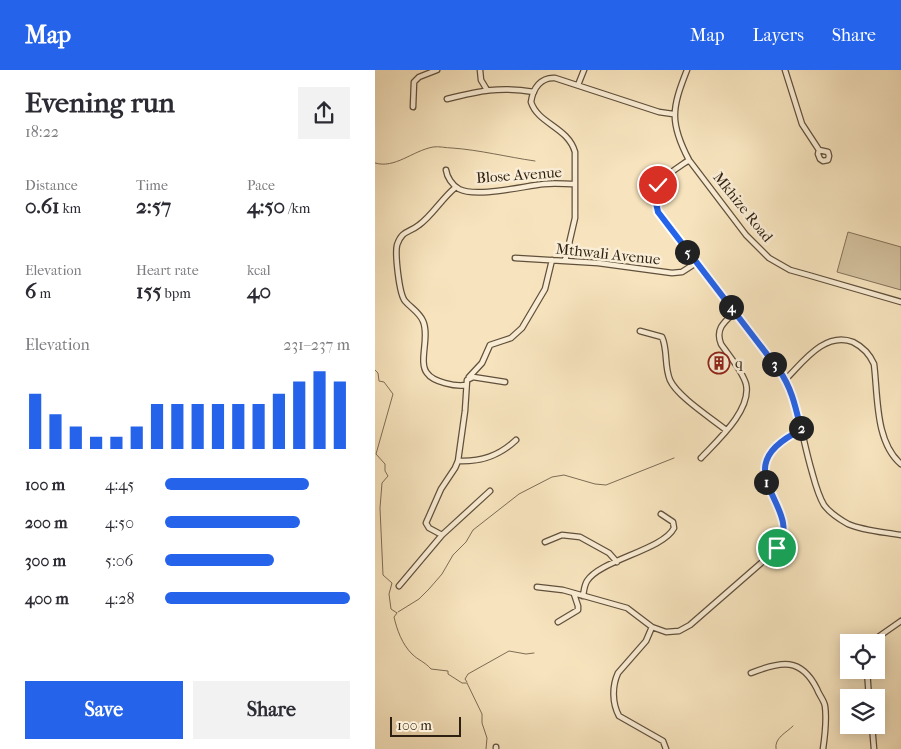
<!DOCTYPE html>
<html lang="en">
<head>
<meta charset="utf-8">
<style>
  :root { --surface:#fff; --page:#f2f2f3; --text:#2b2b33; --muted:#7c7c81; --accent:#2563eb }
  body { margin:0; font-family:"IM FELL French Canon",serif; background:var(--page); color:var(--text); height:100vh; display:flex; flex-direction:column; font-size:19px; white-space:nowrap }
  * { box-sizing:border-box; margin:0 }
  p { font-size:16px; color:var(--muted) }
  .icon { flex:none; width:28px; height:28px; fill:none; stroke:currentColor; stroke-width:2; stroke-linecap:round; stroke-linejoin:round }
  .map { position:relative; flex:1; overflow:hidden }
  .panel { display:flex; flex-direction:column; background:var(--surface); width:375px }
  .panel>* { flex:none }
  .tools { position:absolute; left:465px; top:564px; display:grid; gap:10px }
  .tools a { display:grid; place-items:center; width:45px; height:45px; border-radius:0px; background:var(--surface); box-shadow:0 2px 12px #0003; font-size:25px }
  .scale { position:absolute; left:15px; bottom:12px; width:71px; box-sizing:border-box; padding-left:5px; border:2px solid #2d1f11; border-top:0; font-size:14px; line-height:18px; white-space:nowrap; color:#2d1f11; -webkit-text-stroke:4px #faedd5; paint-order:stroke }
  .pin { position:absolute; display:grid; place-items:center; width:42px; height:42px; color:#fff; margin:-21px; border:2px solid #fff; border-radius:50%; box-shadow:0 1px 5px #0007 }
  .km { position:absolute; width:25px; height:25px; margin:-12px; border-radius:50%; background:#222; color:#fff; font-size:14px; line-height:25px; text-align:center }
  .round { display:grid; place-items:center; flex:none; width:52px; height:52px; border-radius:0px; background:var(--page) }
  .headline { display:flex; align-items:center; justify-content:space-between; height:85px; padding:0 25px }
  h1 { font-size:28px; font-weight:800; line-height:38px }
  .stats { display:grid; grid-template-columns:repeat(3,1fr); gap:8px; height:85px; padding:5px 25px }
  .stats div { display:grid; align-content:center }
  .stats b { font-size:21px; font-weight:800 }
  .stats small { font-size:14px; font-weight:400 }
  .stats p { font-size:14px }
  .chart { height:140px; padding:10px 25px }
  .chart p { display:flex; justify-content:space-between }
  .chart svg { width:100%; height:90px; margin-top:5px; stroke:var(--accent); stroke-width:6 }
  .button { display:flex; gap:10px; margin-top:auto; padding:10px 25px }
  .button a { flex:1; height:58px; border-radius:0px; background:var(--accent); color:#fff; font-size:20px; font-weight:800; line-height:58px; text-align:center }
  .button a+a { background:var(--page); color:var(--text) }
  ul { padding:0 25px; list-style:none; font-size:16px }
  li { display:grid; grid-template-columns:80px 60px 1fr; align-items:center; height:38px }
  li i { height:12px; border-radius:6px; background:var(--accent) }
  header { display:flex; align-items:center; gap:30px; box-sizing:border-box; height:70px; padding:0 25px; background:var(--accent); color:#fff }
  header strong { font-size:24px }
  nav { display:flex; gap:28px; margin-inline-start:auto; font-size:18px }
  main { display:flex; flex:1; min-height:0 }
  .map>svg:first-child { display:block }
</style>
</head>
<body>
<header>
<strong>Map</strong>
<nav><a>Map</a><a>Layers</a><a>Share</a></nav>
</header>
<main>
<section class="panel">
<div class="headline"><div><h1>Evening run</h1><p>18:22</p></div><a class="round"><svg class="icon" aria-label="share" viewBox="0 0 24 24"><path d="M12 15V3M7 8l5-5 5 5M5 13v7h14v-7"/></svg></a></div>
<div class="stats">
<div><p>Distance</p><b>0.61<small> km</small></b></div>
<div><p>Time</p><b>2:57</b></div>
<div><p>Pace</p><b>4:50<small> /km</small></b></div>
</div>
<div class="stats">
<div><p>Elevation</p><b>6<small> m</small></b></div>
<div><p>Heart rate</p><b>155<small> bpm</small></b></div>
<div><p>kcal</p><b>40</b></div>
</div>
<div class="chart"><p><span>Elevation</span>231–237 m</p>
<svg viewBox="0 0 160 44" preserveAspectRatio="none"><path d="M5 44V17M15 44V27M25 44V33M35 44V38M45 44V38M55 44V33M65 44V22M75 44V22M85 44V22M95 44V22M105 44V22M115 44V22M125 44V17M135 44V11M145 44V6M155 44V11"/></svg>
</div>
<ul>
<li><b>100 m</b>4:45<i style="width:78%"></i></li>
<li><b>200 m</b>4:50<i style="width:73%"></i></li>
<li><b>300 m</b>5:06<i style="width:59%"></i></li>
<li><b>400 m</b>4:28<i style="width:100%"></i></li>
</ul>
<div class="button"><a>Save</a><a>Share</a></div>
</section>
<div class="map">
<svg width="526" height="679" viewBox="0 0 526 679">
  <rect width="100%" height="100%" fill="#f7e4be"/>
  <filter id="stains"><feTurbulence type="fractalNoise" baseFrequency=".004" numOctaves="4"/><feColorMatrix values="0 0 0 0 .2 0 0 0 0 .09 0 0 0 0 .02 0 0 0 .5 -.17"/></filter>
  <radialGradient id="worn" r=".72"><stop offset=".6" stop-color="#630" stop-opacity="0"/><stop offset="1" stop-color="#630" stop-opacity=".3"/></radialGradient>
  <path fill="#d5c3a1" stroke="#817159" d="M473,162L526,177V220L462,202Z"/>
  <g fill="none" stroke-linecap="round" stroke-linejoin="round">
    <path stroke="#7d6d55" stroke-width="1" d="M0,93C20,99 37,81 58,77C64,76 71,78 77,78C105,80 132,87 160,91
      M0,300L3,303L4,311L9,312L18,324L1,384L10,394V401L13,406L7,413L5,438L8,505L17,513L14,524L16,539L22,543L19,547C22,560 27,574 37,584C43,590 50,592 56,599L73,601V604L87,613H92L107,644V653L112,668L111,679
      M23,542L44,529L54,519L67,504L78,485L91,472L98,460L144,424L177,407L189,405L220,414L231,415L299,388
      M92,612L90,609L93,604L134,581L151,584L159,583
      M401,679C399,668 411,663 418,656"/>
    <g stroke="#60503c" stroke-width="7">
      <path id="street" d="M105,0L106,10L112,20
        M312,0C297,38 294,52 314,90L371,165L394,188L415,200L433,205L526,232
        M410,0L427,54L444,80L453,82L454,86L453,90L448,91L445,89L443,84L444,80
        M203,15L209,0
        M72,29C104,21 125,16 159,22
        M38,37L39,12L44,7L62,0
        M314,90C295,103 271,115 283,142L411,309C424,339 428,372 437,402C440,413 443,425 449,435C455,443 464,449 473,454C489,461 509,462 526,465
        M71,100C72,107 77,115 84,119C101,128 149,116 169,114C179,113 190,114 200,114
        M81,117C67,128 57,146 44,155C34,163 27,160 22,175C20,184 24,224 30,231C36,238 44,242 48,251C55,267 43,292 52,303C58,312 81,317 91,315
        M140,188L223,193L297,203L307,202L321,193
        M190,191L200,148V82C193,57 163,54 156,32C158,18 166,7 180,8L284,42L298,44
        M265,261L287,267C293,280 289,296 295,310C302,326 336,348 351,360
        M94,307L107,293L115,275L136,268L147,258L170,219L177,190
        M411,309C428,292 450,261 478,272C488,277 495,285 499,294C503,326 500,372 526,394
        M326,388C342,371 377,340 371,314C367,300 354,286 346,274C340,259 349,252 360,242
        M83,391C106,392 124,386 141,370
        M67,465L54,458L51,453L66,419L80,398L83,391L90,341L92,310L98,307L130,312
        M170,472L187,465L205,467L234,483L242,492
        M24,516L67,465L115,421
        M162,517L188,520L252,538L277,557L291,562L304,561L315,555L393,487C411,470 411,452 400,431C397,424 392,417 390,410C385,384 406,370 426,360
        M208,526C209,521 209,516 212,511C225,490 288,480 299,458L298,452L286,444
        M183,552L203,540V536L199,524
        M277,557L271,571L243,603C237,616 237,633 244,646L288,671L291,679
        M496,572L526,551
        M492,600L494,628
        M376,603C406,591 426,587 442,619C444,625 449,630 450,636C452,650 450,665 448,679
        M497,655L499,679
        M121,677V679"/>
    </g>
    <use href="#street" stroke="#faedd5" stroke-width="4.5"/>
  </g>
  <g fill="none" stroke-linecap="round" stroke-linejoin="round">
    <g stroke="#fff" stroke-width="10">
      <path id="route" d="M283,115L280,128L283,142L404,300C417,318 421,339 426,360C344,400 432,437 402,478"/>
    </g>
    <use href="#route" stroke="#2563eb" stroke-width="6"/>
  </g>
  <defs>
    <g id="building-ring" transform="scale(1.125)"><circle r="9.5" fill="#faedd5" stroke="#8f2418" stroke-width="1.5"/><path d="M-4-6H4V6H1V3H-1V6H-4ZM-2.5-4.3h1.7v1.8h-1.7ZM.8-4.3h1.7v1.8H.8ZM-2.5-1h1.7V.8h-1.7ZM.8-1h1.7V.8H.8Z" fill="#8f2418"/></g>
  </defs>
  <g fill-rule="evenodd">
    <use href="#building-ring" x="344" y="293"/>
  </g>
  <g text-anchor="middle" stroke-width="5" stroke-linejoin="round" paint-order="stroke">
    <g font-size="15" fill="#2d1f11" stroke="#faedd5">
      <text transform="translate(144 105) rotate(-4)" y="5">Blose Avenue</text>
      <text transform="translate(368 137) rotate(51)" y="5">Mkhize Road</text>
      <text transform="translate(233 184) rotate(6)" y="5">Mthwali Avenue</text>
    </g>
    <g font-size="15" fill="#2d1f11" stroke="#faedd5" text-anchor="start">
      <text x="360" y="298">q</text>
    </g>
  </g>
  <rect width="100%" height="100%" filter="url(#stains)"/>
  <rect width="100%" height="100%" fill="url(#worn)"/>
</svg>
<div class="tools">
<a><svg class="icon" aria-label="locate" viewBox="0 0 24 24"><circle cx="12" cy="12" r="6"/><path d="M12 2v4M12 18v4M2 12h4M18 12h4"/></svg></a>
<a><svg class="icon" aria-label="layers" viewBox="0 0 24 24"><path d="M12 4l9 5-9 5-9-5zM3 14l9 5 9-5"/></svg></a>
</div>
<div class="scale">100 m</div>
<div class="pin" style="left:402px;top:478px;background:#1e9e55"><svg class="icon" aria-label="arrive" viewBox="0 0 24 24"><path d="M6 21V4h12l-3 4 3 4H6"/></svg></div>
<div class="pin" style="left:283px;top:115px;background:#d93025"><svg class="icon" aria-label="check" viewBox="0 0 24 24"><path d="M5 12l5 5 9-10"/></svg></div>
<b class="km" style="left:391px;top:412px">1</b>
<b class="km" style="left:426px;top:358px">2</b>
<b class="km" style="left:399px;top:294px">3</b>
<b class="km" style="left:356px;top:237px">4</b>
<b class="km" style="left:312px;top:182px">5</b>
</div>
</main>
</body>
</html>
